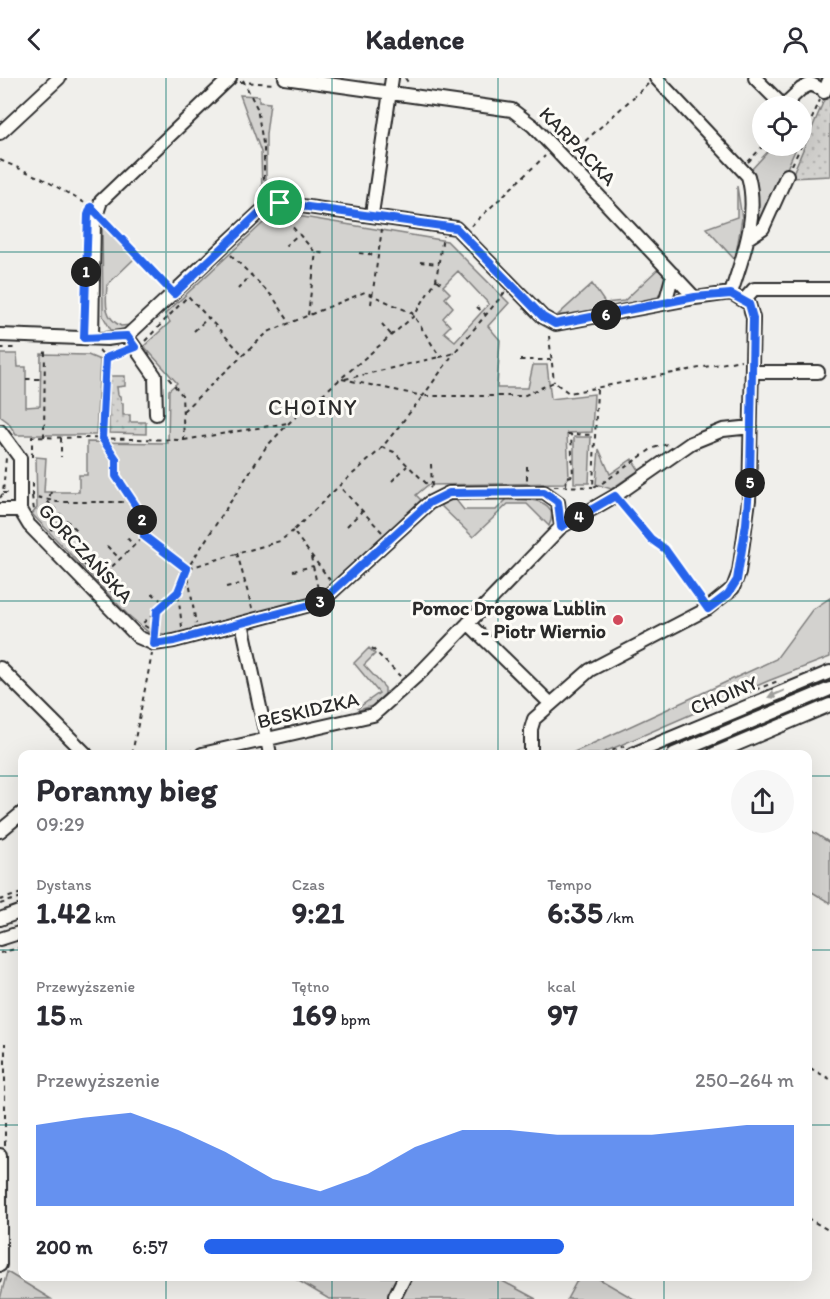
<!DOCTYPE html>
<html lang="pl">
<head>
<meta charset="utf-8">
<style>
  :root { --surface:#fff; --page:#f7f7f7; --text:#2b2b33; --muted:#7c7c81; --accent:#2563eb }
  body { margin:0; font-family:Itim,sans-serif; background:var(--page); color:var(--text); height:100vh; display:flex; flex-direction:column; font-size:22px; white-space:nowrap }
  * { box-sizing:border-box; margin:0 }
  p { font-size:20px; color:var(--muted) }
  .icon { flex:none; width:33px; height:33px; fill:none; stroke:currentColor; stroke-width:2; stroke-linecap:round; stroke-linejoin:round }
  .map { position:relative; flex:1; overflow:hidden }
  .drawer { position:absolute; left:18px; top:672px; width:794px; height:531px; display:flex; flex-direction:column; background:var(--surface); border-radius:12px; box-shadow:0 6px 24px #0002 }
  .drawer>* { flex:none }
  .tools { position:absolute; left:752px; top:18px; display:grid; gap:12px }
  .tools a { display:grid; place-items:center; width:60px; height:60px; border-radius:50%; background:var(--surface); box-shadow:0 6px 24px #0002; font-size:30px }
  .pin { position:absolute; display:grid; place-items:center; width:51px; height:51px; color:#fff; margin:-26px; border:3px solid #fff; border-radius:50%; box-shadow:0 2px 6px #0007 }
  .km { position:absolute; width:30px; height:30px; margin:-15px; border-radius:50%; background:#222; color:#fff; font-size:16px; line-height:30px; text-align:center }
  .round { display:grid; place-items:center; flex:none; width:63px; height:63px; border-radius:32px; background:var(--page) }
  .headline { display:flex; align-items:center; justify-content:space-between; height:102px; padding:0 18px }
  h1 { font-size:33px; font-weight:700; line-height:45px }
  .metrics { display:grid; grid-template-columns:repeat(3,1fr); gap:9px; height:102px; padding:6px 18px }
  .metrics div { display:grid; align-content:center }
  .metrics b { font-size:30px; font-weight:700 }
  .metrics small { font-size:16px; font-weight:400 }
  .metrics p { font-size:16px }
  .chart { height:168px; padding:12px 18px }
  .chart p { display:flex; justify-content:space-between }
  .chart svg { width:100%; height:108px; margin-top:6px; fill:var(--accent); opacity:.7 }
  ul { padding:0 18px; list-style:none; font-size:20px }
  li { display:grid; grid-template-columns:96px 72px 1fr; align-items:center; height:45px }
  li i { height:15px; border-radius:8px; background:var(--accent) }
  header { display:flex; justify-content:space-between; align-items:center; height:78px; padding:0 18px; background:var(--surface); font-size:27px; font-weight:700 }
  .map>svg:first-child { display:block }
</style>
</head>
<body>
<header><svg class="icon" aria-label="back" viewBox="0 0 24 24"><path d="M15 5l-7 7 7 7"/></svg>Kadence<svg class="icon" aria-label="person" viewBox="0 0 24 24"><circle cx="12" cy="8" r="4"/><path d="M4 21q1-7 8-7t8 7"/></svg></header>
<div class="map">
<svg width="830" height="1221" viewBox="0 0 830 1221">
  <defs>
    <pattern id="garden-dots" width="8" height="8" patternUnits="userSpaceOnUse" patternTransform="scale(1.5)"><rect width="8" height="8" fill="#d3d2cf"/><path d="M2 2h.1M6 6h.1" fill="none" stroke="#b5b4b2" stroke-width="1.8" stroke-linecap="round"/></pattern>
  </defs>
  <rect width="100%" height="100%" fill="#f0efeb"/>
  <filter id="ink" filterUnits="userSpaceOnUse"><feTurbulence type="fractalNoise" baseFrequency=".0167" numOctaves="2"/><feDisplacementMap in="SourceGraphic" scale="12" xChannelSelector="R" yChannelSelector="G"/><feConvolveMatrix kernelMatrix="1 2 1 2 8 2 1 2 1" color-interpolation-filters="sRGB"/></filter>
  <g filter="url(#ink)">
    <path fill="#d3d2cf" stroke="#7f7e7d" stroke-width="1.5" fill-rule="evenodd" d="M240,17L259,18V24L270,25L266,56V110L262,115L261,74Z
      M773,68H797L762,146L758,148L751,92Z
      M737,108L742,140L735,182L706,150L737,139Z
      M285,136L447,163L509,225L488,248L500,262L497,310H528L533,287H547L551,321L594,316L592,354L567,355L569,399L564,405L428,407L416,417L421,422L323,514L299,524L172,557L148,554L127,536L32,436L37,430L36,379L46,380L44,414H79V397H87V364L168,365L169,312L177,305L144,268L170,244L165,236L262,146L271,138ZM458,193L489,226L455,263L444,254L450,248L443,240L453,229L445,220L450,215L443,208Z
      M102,146L134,181L107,207C106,224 103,239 121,248L131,247L119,254L111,252L103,238Z
      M658,191L664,197L666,204L658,219L577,236L558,237L592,206L605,225L624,223Z
      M0,276H17L18,289H26V329L40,328L41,276L88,277L100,282L96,357H16L8,344L0,338Z
      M574,359H591L589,405H574Z
      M599,371L610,396L632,381L639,392L611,411L596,406Z
      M507,421C523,421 562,419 549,448L527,426H508L473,459L440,427L447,423L456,422L464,432H496Z
      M830,520V579L768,603L600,676H570L776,581L812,532Z
      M369,570L375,576L364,587L385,610V616L372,628L359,632L358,630L379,615L354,585Z
      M830,617V622L700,676H690Z
      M807,750L830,765V825L807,811Z
      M7,1194L51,1221H0Z
      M292,1199H495L536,1221H329Z
      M579,1199H596L634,1221H567Z"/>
    <path fill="url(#garden-dots)" stroke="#7f7e7d" stroke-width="1.5" d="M830,8V98L791,100Z
      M109,298H125V308L117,309L118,317L120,318L121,325H123V337H130V344H146V356L109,355Z"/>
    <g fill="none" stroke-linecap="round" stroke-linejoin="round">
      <g stroke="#2b2b2b" stroke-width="16">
        <path id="minor" d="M285,0L512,32L533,48L695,220
          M656,0L748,98C759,138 743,178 731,215
          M755,0L783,28L801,11L811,6L817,9
          M824,14L830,0
          M0,55L59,0
          M372,136L392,0
          M748,160L763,150L787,97
          M744,222L754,211H830
          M665,225L673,196
          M0,257L107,261L127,258L260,134L280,125L456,150L543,239L556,246L695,220L731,215L749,226L753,240L749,422L739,494L733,510L707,531L590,592L534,641L531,651V676
          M127,258L155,298L156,336
          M92,260L94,144L101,123L230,0
          M752,294H818
          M0,353L20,380V432L29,447L138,559L154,566L174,563L321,524L429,425L449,415L544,414L558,424L561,449
          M0,432H20
          M242,545L270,676
          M468,545L551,626
          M0,590L86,676
          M202,676L373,637L421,594L561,449L615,418L691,365L723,352L751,349
          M633,676L830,594
          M674,676L830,611
          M714,676L830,627
          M0,753L22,735
          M0,841L22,833
          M0,861L22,854
          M0,1077V1187
          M395,1218L405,1198"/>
      </g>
      <path stroke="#2b2b2b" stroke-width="2" stroke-dasharray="4.5 4.5" stroke-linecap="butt" d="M405,0L410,7
        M243,2L257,30L264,71V111L267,117
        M240,4L275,6
        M801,66L820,22
        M572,75L648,6
        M0,82L43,101L88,127
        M748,84L763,68
        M792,87L801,68
        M281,136L314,173L324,176
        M104,144L165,207
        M471,148L545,78
        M285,168L299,156
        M359,175L377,177
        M231,177L273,219L290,245
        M420,184L439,186
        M437,202L444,207
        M238,211L252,196
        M371,226L382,151
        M477,229L486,237
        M308,237L316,174
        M382,246L392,258
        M194,253L208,240
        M549,258L554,304
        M145,263L188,218L242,276
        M0,270H18
        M99,272L106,280
        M124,273L106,280L102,360L116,381V398L142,437L144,458L187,491L266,369L290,344L414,238L436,202L443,158
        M520,282H551
        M26,301H44
        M342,301L423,318L454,275
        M345,301L439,279
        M597,311L593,409L601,406L653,370L668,366
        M183,333L268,254L365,214L412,235L440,279L454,275L505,214
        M567,356L594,357
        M44,359L45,270
        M61,360V379
        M184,362L288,345
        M382,369L394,374L431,410
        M32,379V359L184,362L182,317L166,297
        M431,386L432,411
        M527,388V402
        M392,403L407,388
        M33,405V418L57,424H133
        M566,407L567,399L573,398L571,356
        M554,408L593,409
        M51,414L48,424L76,452
        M3,415H10
        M32,418L34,432
        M0,420L3,415L6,380
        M624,426L651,461L665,471L701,521
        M347,448L362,433
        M51,452L64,440
        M382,454L339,408L380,372L423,318H523L554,304L569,315L741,282
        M127,460L134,467
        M107,468L120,481
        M237,475L252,530
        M311,479L318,511
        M83,485L117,519
        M189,490L280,463L293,453
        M187,491L196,546
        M293,493L313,488
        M99,501L144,458
        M330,502L293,453L339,408
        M226,509L245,505
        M152,515L165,526
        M182,549L178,515L187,491
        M148,550L142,546L188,505
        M156,556L157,535
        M372,570L400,598
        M747,615L778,603
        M132,676L152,576
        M174,676L192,672
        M604,676L624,668
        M614,676L623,673
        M0,822L22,815
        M0,826L22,819
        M0,875L22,869
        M810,990L830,1001
        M5,1067V965
        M807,1140L830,1153
        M0,1205L2,1198"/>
      <use href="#minor" stroke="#fdfcf7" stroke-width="12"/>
    </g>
    <defs><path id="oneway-solid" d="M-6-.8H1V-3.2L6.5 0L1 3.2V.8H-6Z" transform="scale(1.5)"/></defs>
    <use fill="#9e9e9b" href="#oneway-solid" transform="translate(776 616) rotate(157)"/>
  </g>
  <g fill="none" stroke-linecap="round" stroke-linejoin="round" filter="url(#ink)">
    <g stroke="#fff" stroke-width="12">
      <path id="route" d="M280,125L456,150L543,239L555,246L695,219L731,216L749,226L753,240L750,399L746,446L737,502L728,516L708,531L665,471L651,461L615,418L561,449L558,424L544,414L449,415L429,425L321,524L174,563L154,566L157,533L178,514L187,491L144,458L142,437L116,398V381L102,360L106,280L135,269L127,258L84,260L88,137L91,129L174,216L260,134Z"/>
    </g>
    <use href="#route" stroke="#2563eb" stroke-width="8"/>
  </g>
  <path fill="none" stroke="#0f766e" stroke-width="1.5" stroke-opacity="0.55" d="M166,0V676M332,0V676M498,0V676M664,0V676M0,174H830M0,349H830M0,523H830M0,698H22M807,698H830M0,872H22M807,872H830M0,1047H22M807,1047H830M166,1198V1221M332,1198V1221M498,1198V1221M664,1198V1221"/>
  <circle fill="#d1495b" stroke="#fdfcf7" stroke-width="2" cx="618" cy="542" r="6"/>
  <g text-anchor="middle" stroke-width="6" stroke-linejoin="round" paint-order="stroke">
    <g font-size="20" fill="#2b2b2b" stroke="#fdfcf7">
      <text transform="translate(578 68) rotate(46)" y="7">KARPACKA</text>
      <text transform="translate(86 475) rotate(47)" y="7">GORCZAŃSKA</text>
      <text transform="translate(724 617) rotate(-23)" y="7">CHOINY</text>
      <text transform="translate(308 632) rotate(-13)" y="7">BESKIDZKA</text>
    </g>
    <g font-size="20" font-weight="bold" fill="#2b2b2b" stroke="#fdfcf7" text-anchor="end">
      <text x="606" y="537">Pomoc Drogowa Lublin<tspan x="606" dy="23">- Piotr Wiernio</tspan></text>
    </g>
    <g font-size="22" letter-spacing="1.5" fill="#2b2b2b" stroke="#fdfcf7">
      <text x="313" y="337">CHOINY</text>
    </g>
  </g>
</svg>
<div class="tools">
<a><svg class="icon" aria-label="locate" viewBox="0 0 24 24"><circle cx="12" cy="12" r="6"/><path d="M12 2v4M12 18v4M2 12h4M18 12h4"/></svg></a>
</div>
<div class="pin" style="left:280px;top:125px;background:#1e9e55"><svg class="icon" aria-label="arrive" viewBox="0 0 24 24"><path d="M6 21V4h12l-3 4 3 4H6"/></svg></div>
<b class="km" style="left:86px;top:194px">1</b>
<b class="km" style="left:142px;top:442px">2</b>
<b class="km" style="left:320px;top:524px">3</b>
<b class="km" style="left:579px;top:439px">4</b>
<b class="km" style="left:750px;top:405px">5</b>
<b class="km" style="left:606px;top:237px">6</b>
<section class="drawer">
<div class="headline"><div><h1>Poranny bieg</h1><p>09:29</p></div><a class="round"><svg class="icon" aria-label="share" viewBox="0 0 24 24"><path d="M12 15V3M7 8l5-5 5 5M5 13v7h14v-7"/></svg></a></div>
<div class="metrics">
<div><p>Dystans</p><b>1.42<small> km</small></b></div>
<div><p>Czas</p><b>9:21</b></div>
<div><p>Tempo</p><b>6:35<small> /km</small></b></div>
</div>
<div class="metrics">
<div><p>Przewyższenie</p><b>15<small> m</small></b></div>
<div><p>Tętno</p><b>169<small> bpm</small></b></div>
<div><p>kcal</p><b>97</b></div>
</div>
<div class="chart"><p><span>Przewyższenie</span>250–264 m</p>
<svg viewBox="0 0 160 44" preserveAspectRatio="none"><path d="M0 44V11L10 8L20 6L30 13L40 22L50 33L60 38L70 31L80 20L90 13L100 13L110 15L120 15L130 15L140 13L150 11L160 11V44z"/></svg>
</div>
<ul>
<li><b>200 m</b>6:57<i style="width:61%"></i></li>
</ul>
</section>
</div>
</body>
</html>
